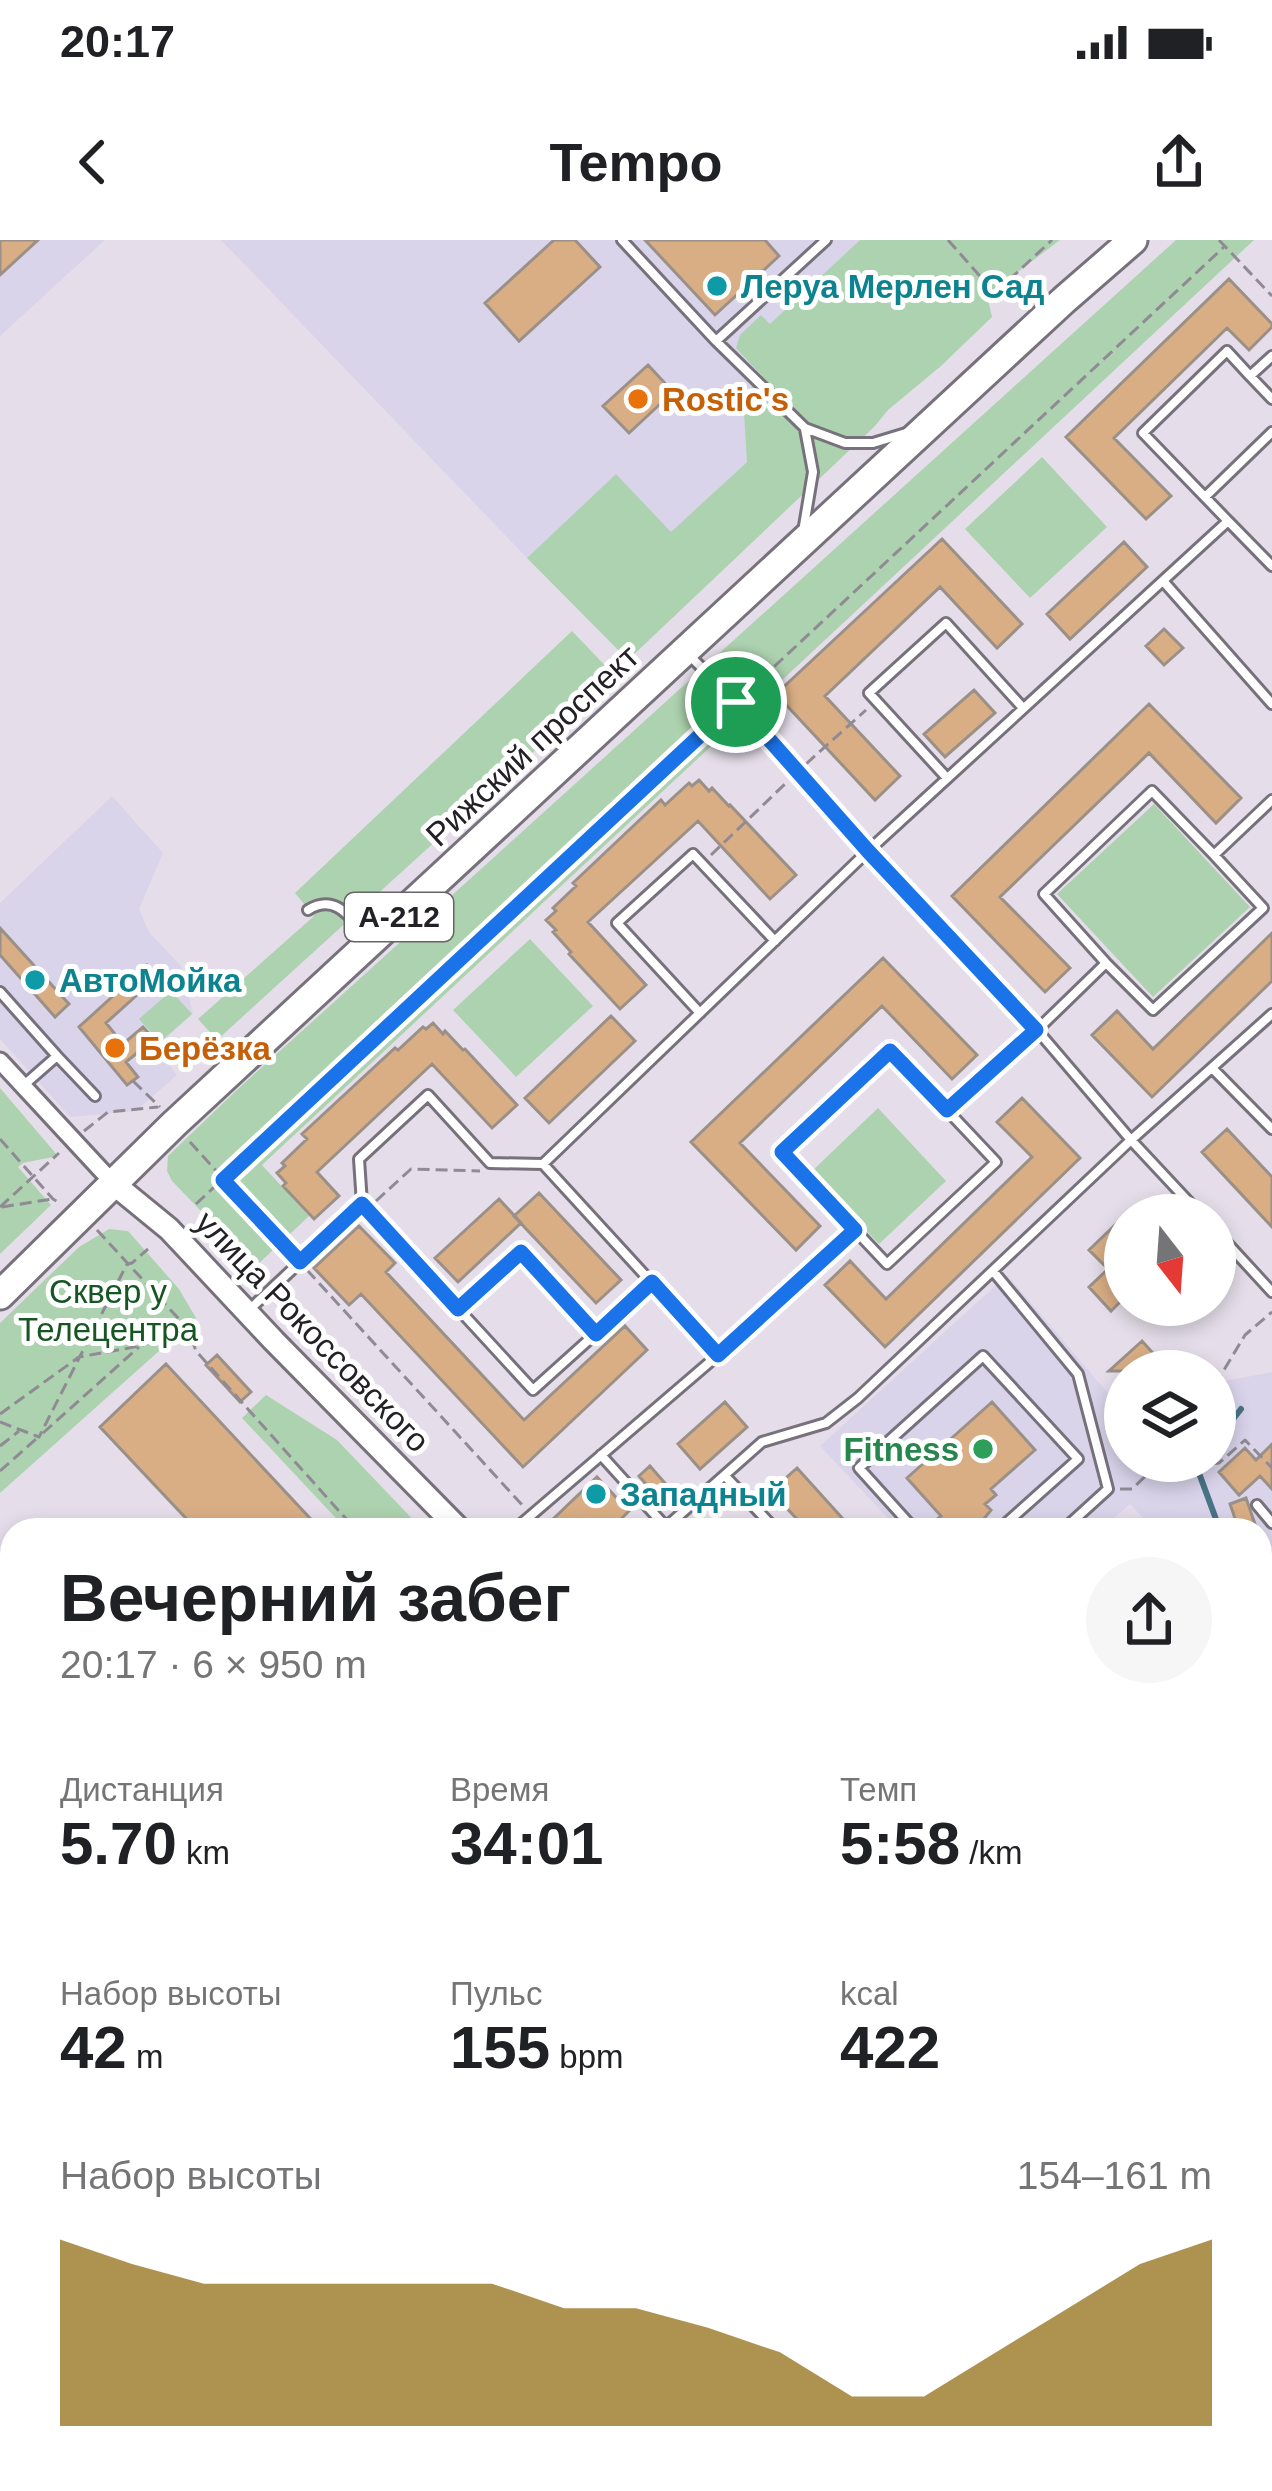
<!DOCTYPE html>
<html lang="ru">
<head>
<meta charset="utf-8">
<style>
  :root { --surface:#fff; --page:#f6f6f6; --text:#202124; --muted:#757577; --accent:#8d6507 }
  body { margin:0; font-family:Helvetica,sans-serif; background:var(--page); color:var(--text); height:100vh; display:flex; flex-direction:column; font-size:45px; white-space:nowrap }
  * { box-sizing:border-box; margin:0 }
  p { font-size:39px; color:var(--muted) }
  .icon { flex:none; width:66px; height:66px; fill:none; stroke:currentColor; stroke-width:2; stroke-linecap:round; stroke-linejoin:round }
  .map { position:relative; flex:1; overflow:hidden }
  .details { position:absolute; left:0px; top:1278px; width:1272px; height:975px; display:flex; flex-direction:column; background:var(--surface); border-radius:36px 36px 0 0; box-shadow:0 6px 18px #0003 }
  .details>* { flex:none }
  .needle { width:78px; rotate:163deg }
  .controls { position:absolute; left:1104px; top:954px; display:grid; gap:24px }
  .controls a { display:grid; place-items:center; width:132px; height:132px; border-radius:50%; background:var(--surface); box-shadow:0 6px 18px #0003; font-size:60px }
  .pin { position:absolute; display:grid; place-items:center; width:102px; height:102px; color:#fff; margin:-51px; border:6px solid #fff; border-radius:50%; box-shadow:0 3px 12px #0007 }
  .round { display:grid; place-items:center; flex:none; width:126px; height:126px; border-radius:63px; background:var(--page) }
  .overview { display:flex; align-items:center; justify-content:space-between; height:204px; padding:0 60px }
  h1 { font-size:66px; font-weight:800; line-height:90px }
  .figures { display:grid; grid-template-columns:repeat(3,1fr); gap:18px; height:204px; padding:12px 60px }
  .figures div { display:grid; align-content:center }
  .figures b { font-size:60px; font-weight:800 }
  .figures small { font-size:33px; font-weight:400 }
  .figures p { font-size:33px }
  .chart { height:336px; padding:24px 60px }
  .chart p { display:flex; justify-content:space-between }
  .chart svg { width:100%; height:216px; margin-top:12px; fill:var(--accent); opacity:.7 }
  .status { display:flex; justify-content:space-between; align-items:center; height:84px; padding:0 60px; background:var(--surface); direction:ltr }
  .status svg { height:33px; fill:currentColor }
  header { display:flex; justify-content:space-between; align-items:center; height:156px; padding:0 60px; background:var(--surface); font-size:54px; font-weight:800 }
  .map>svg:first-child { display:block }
</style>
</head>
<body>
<div class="status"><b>20:17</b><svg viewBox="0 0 49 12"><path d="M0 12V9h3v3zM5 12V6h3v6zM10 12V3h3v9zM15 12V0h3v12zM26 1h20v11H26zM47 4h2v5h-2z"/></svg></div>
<header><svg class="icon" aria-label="back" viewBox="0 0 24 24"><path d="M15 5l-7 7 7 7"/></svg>Tempo<svg class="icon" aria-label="share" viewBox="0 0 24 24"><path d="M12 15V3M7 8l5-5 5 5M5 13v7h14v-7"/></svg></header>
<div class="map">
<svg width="1272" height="2251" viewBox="0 0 1272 2251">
  <rect width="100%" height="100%" fill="#e5deea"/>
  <path fill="#d9d4ea" d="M0,0H105L0,96Z
    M221,0H926L741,167L771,199L671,293L616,235L527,318Z
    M112,556L163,613L139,669L149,692L181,726L193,774L155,808L177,835L136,871L70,877L0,799V663Z
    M1007,1035L1125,1173V1221H1215V1146L1220,1142L1272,1132V1420L1260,1407V1290H1154L1130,1264L1100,1290H899L820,1206Z"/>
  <path fill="#add2af" d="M860,0H1060L987,55L992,77L941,126L888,170L875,186L628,420L527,318L616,234L671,292L747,222L743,156L762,136L736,108L740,95L761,75L770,84Z
    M1176,0H1254L262,925L309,976L255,1027L172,941L167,931L168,916L239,848Z
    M1042,217L1107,287L1030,358L965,289Z
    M572,391L616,437L217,800L198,779L314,676L295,653Z
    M1154,564L1250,667L1153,757L1057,654Z
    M530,699L593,766L516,837L453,770Z
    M171,751L192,774L160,802L139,779Z
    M0,848L58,916L23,923L18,927L51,965L0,1014Z
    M878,868L946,941L879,1004L811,932Z
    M109,989L128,991L179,1049L196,1078L0,1253V1083L79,1007Z
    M266,1155L337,1200L423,1290H347L242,1178Z
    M1260,2184L1272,2197V2251H1199L1190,2241H1260Z
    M588,2241H701L699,2251H577Z
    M762,2241H969L958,2251H751Z"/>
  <path fill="#92be95" d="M807,2241H905L895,2251H796Z"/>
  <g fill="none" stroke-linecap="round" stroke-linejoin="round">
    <path stroke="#487486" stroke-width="6" d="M1215,1202L1241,1169
      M1199,1221L1196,1225L1220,1290"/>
  </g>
  <path fill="#d9ae85" stroke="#9a9087" stroke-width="3" d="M0,0H38L0,35Z
    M554,0H575L600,27L519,101L485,63Z
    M645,0H765L779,16L715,75Z
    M1229,39L1272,84V87L1249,110L1227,88L1114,198L1171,256L1146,279L1066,197Z
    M648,125L673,152L629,193L603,166Z
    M942,299L1022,384L997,408L940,347L825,456L900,536L875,560L776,454Z
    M1124,302L1147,327L1070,399L1047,374Z
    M1164,389L1183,408L1164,425L1146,406Z
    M974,450L995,473L945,517L924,494Z
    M1149,464L1241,558L1216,583L1149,513L1000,657L1070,728L1045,752L952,656Z
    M699,540L709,551L712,548L729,566L730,565L796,635L770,659L698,581L588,682L646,745L620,769L569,714L571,712L553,692L556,690L546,680L556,671L553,668L576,646L573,643L629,590L661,560L665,565L689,543L692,546Z
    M0,688L69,764L55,777L0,715Z
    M1272,693V741L1152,857L1092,795L1117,771L1153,809Z
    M883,718L977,815L952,839L882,766L740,903L820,986L796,1010L691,902Z
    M147,725L158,736L106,783L123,804L143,787L154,799L126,822L138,837L127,845L79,787Z
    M611,776L635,801L549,883L525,858Z
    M433,783L443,794L445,791L463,810L465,809L517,865L492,888L432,824L317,932L339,956L314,979L283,946L286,943L277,933L285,926L282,923L307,899L302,894L395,808L398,810L423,787L426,789Z
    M1022,858L1080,918L885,1107L825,1045L850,1021L886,1059L1032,917L997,882Z
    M1227,889L1272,937V987L1202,912Z
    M539,953L621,1040L596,1063L514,976Z
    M499,959L521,983L458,1042L435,1018Z
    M1116,984L1125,992V1057L1111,1071L1089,1047L1108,1029L1089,1010Z
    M359,986L395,1023L386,1032L524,1180L625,1086L647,1110L523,1227L361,1054L349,1065L314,1028Z
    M1142,1101L1169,1131H1109Z
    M217,1115L251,1152L240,1162L206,1125Z
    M166,1124L321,1290H197L100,1187Z
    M725,1162L747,1187L700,1229L678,1204Z
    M992,1162L1035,1210L991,1249L996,1255L985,1264L991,1270L979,1285L967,1290L946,1288L935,1281L941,1276L907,1238Z
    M1272,1204V1249L1260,1236L1239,1255L1219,1232L1245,1208L1256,1220Z
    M650,1226L670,1249L659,1259L639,1236Z
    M797,1228L853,1290H807L771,1251Z
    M597,1237L629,1271L620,1280L630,1290H561L552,1280Z
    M1246,1258L1257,1290H1239L1230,1264Z"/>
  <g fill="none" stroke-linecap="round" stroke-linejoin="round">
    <g stroke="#77717b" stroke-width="14">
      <path id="lane" d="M622,0L716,101L805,188L845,203H873L906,193
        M716,101L826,0
        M1250,136L1272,159
        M1205,257L1272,192
        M1228,281L1272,326
        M804,286L813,232L805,189
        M1164,342L1272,464
        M691,417L736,462L868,611L1037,790L947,870L996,922L887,1024L855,990L718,1115
        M947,538L869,453L946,383L1023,468
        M1272,560L1214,615L1263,668L1153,770L1106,723L1037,790L1131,900L1272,774
        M308,670C335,653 350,677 367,696
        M1106,723L1044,654L1152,551L1214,615
        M0,752L57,816L24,845
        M700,773L617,683L693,614L775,701
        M57,816L95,856
        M1213,829L1272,889
        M543,924L868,611L1228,281L1143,193L1227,111L1250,136L1272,116
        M855,990L782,912L889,811L947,870
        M1215,990L1272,1052
        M993,1031L1078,1134L1108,1249L1063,1290
        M250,1069L362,964L533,1150L652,1043L543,924L490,923L428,855L359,919L362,964
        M458,1069L521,1012L596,1093
        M601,1215L666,1287L762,1202L826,1183L858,1158L1131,900L1201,975
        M725,1236L776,1290
        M1257,1265L1272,1283
        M514,1290L718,1115L652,1043
        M915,1290L859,1228L983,1116L1078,1219L1002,1287L1005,1290
        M0,1391L12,1382
        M1260,1434L1272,1422
        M0,1442L12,1455
        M0,1470L12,1458
        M0,1486L12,1499
        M1260,1523L1272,1544
        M1098,2241L1107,2251
        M186,2251L196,2241
        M355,2251L365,2241
        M1060,2251L1071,2241"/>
    </g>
    <g stroke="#77717b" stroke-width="21">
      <path id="street" d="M0,821L114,944
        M1260,1737L1272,1726
        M0,1933L12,1946
        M1260,2170L1272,2183
        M285,2241L295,2251"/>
    </g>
    <g stroke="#77717b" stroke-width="27">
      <path id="secondary" d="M114,944L169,989L274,1101L460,1290
        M716,2251L726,2241"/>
    </g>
    <g stroke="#77717b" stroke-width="33">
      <path id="highway" d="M0,1055L174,884L1064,60L1133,0"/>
    </g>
    <path stroke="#8f8a93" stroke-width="3" stroke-dasharray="12 6" stroke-linecap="butt" d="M948,0L995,53L1052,0
      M1219,0L1272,56
      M748,451L1225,6
      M806,524L866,470
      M711,615L786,543
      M133,841L160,867
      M84,891L108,872L158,867
      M0,899L53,959L60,963
      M190,902L293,1015
      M376,961L411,929L480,931
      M196,964L727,470
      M0,967L59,913
      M2,967L52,959
      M97,990L188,1089L196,1111L356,1290
      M307,1030L524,1267
      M1215,1145L1245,1095L1272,1072
      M0,1174L79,1117L140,1106L186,1090
      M0,1182L39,1197L127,1024L132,1023L148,1009
      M43,1193L139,1107
      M0,1206L19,1191
      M1179,1221L1185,1227L1219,1223L1245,1200L1272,1228
      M0,1231L36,1199
      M1120,1249H1132L1161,1221
      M12,1410L7,1412L4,1419L7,1427L12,1429
      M1260,1798L1272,1787
      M0,1899L12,1912
      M0,1989L12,2001
      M1260,2104L1272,2117
      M238,2241L247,2251
      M315,2241L324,2251
      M614,2241L623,2251
      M1232,2241L1241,2251
      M84,2251L94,2241
      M648,2251L660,2241
      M776,2251L787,2241
      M937,2251L948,2241"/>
    <use href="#lane" stroke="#fff" stroke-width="8"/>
    <use href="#street" stroke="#fff" stroke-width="15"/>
    <use href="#secondary" stroke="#fff" stroke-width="21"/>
    <use href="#highway" stroke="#fff" stroke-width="27"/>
  </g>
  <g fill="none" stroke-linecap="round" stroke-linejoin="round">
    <g stroke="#fff" stroke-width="24">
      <path id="route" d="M736,462L868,611L1036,790L947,870L890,811L782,912L855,990L718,1115L652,1042L596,1094L521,1012L458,1069L362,964L300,1022L223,940Z"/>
    </g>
    <use href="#route" stroke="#1a73e8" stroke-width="15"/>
  </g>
  <g fill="#0f9aa8" stroke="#fff" stroke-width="4.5">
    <circle cx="717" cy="46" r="12"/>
    <circle cx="35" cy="740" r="12"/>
    <circle cx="596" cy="1254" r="12"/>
  </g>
  <g fill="#e8710a" stroke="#fff" stroke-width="4.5">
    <circle cx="638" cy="159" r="12"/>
    <circle cx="115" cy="808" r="12"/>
  </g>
  <circle fill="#2e9e5b" stroke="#fff" stroke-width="4.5" cx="983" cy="1209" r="12"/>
  <g text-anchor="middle" stroke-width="10" stroke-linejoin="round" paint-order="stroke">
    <rect fill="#fff" stroke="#666467" stroke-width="3" x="345" y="653" width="108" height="48" rx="9"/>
    <g font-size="30" font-weight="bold" fill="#242126">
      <text x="399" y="687">А-212</text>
    </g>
    <g font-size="33" font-weight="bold" fill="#0d838f" stroke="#fff" text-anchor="start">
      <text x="741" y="58">Леруа Мерлен Сад</text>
      <text x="59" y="752">АвтоМойка</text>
      <text x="620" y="1266">Западный</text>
    </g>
    <g font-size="33" font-weight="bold" fill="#c56008" stroke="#fff" text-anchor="start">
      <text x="662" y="171">Rostic's</text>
      <text x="139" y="820">Берёзка</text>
    </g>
    <g font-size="33" fill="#242126" stroke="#fff">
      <text transform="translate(532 505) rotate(-43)" y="12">Рижский проспект</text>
      <text transform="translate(313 1091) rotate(46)" y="12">улица Рокоссовского</text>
    </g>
    <g font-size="33" fill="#165623" stroke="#fff">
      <text x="108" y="1063">Сквер у<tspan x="108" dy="38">Телецентра</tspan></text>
    </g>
    <g font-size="33" font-weight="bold" fill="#27864d" stroke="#fff" text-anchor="end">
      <text x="959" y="1221">Fitness</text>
    </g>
  </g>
</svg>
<div class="controls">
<a><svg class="needle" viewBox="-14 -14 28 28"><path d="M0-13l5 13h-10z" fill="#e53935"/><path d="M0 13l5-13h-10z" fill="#757577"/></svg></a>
<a><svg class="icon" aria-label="layers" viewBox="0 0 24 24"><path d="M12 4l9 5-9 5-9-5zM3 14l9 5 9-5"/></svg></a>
</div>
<div class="pin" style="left:736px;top:462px;background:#1e9e55"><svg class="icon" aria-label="arrive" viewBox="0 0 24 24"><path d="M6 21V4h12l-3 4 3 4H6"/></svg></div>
<section class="details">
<div class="overview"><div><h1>Вечерний забег</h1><p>20:17 · 6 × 950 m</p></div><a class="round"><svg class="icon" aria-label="share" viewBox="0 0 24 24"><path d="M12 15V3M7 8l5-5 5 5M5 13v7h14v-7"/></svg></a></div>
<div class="figures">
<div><p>Дистанция</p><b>5.70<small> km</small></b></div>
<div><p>Время</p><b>34:01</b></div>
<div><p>Темп</p><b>5:58<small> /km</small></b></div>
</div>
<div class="figures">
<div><p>Набор высоты</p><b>42<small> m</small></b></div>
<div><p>Пульс</p><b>155<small> bpm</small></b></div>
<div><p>kcal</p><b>422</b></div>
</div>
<div class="chart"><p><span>Набор высоты</span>154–161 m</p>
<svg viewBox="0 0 160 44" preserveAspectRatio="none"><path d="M0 44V6L10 11L20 15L30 15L40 15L50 15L60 15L70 20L80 20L90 24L100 29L110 38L120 38L130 29L140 20L150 11L160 6V44z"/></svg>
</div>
</section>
</div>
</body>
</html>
